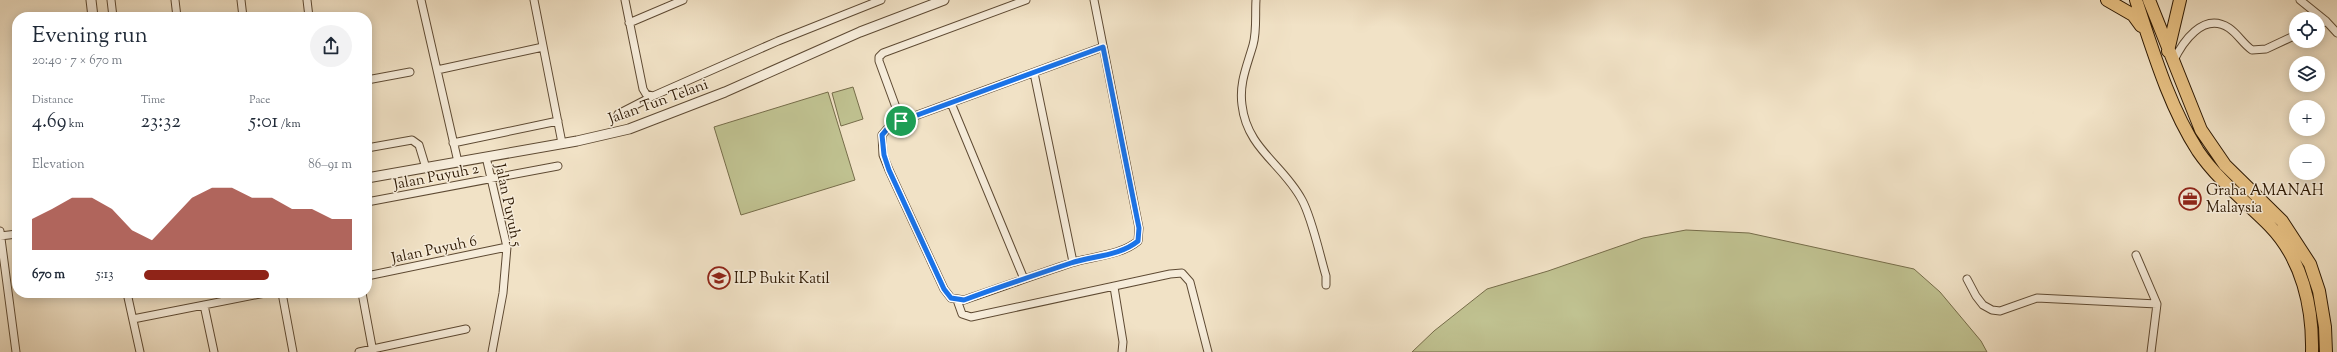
<!DOCTYPE html>
<html lang="en">
<head>
<meta charset="utf-8">
<style>
  :root { --surface:#fff; --page:#f2f2f3; --text:#1f2937; --muted:#747a83; --accent:#8f2418 }
  body { margin:0; font-family:"Sorts Mill Goudy",serif; background:var(--page); color:var(--text); height:100vh; display:flex; flex-direction:column; font-size:15px; white-space:nowrap }
  * { box-sizing:border-box; margin:0 }
  p { font-size:13px; color:var(--muted) }
  .icon { flex:none; width:22px; height:22px; fill:none; stroke:currentColor; stroke-width:2; stroke-linecap:round; stroke-linejoin:round }
  .map { position:relative; flex:1; overflow:hidden }
  .panel { position:absolute; left:12px; top:12px; width:360px; height:286px; display:flex; flex-direction:column; background:var(--surface); border-radius:16px; box-shadow:0 2px 10px #0003 }
  .panel>* { flex:none }
  .buttons { position:absolute; left:2289px; top:12px; display:grid; gap:8px }
  .buttons a { display:grid; place-items:center; width:36px; height:36px; border-radius:50%; background:var(--surface); box-shadow:0 2px 10px #0003; font-size:20px }
  .pin { position:absolute; display:grid; place-items:center; width:34px; height:34px; color:#fff; margin:-17px; border:2px solid #fff; border-radius:50%; box-shadow:0 1px 4px #0007 }
  .round { display:grid; place-items:center; flex:none; width:42px; height:42px; border-radius:21px; background:var(--page) }
  .summary { display:flex; align-items:center; justify-content:space-between; height:68px; padding:0 20px }
  h1 { font-size:22px; font-weight:600; line-height:30px }
  .metrics { display:grid; grid-template-columns:repeat(3,1fr); gap:6px; height:68px; padding:4px 20px }
  .metrics div { display:grid; align-content:center }
  .metrics b { font-size:20px; font-weight:600 }
  .metrics small { font-size:11px; font-weight:400 }
  .metrics p { font-size:11px }
  .chart { height:112px; padding:8px 20px }
  .chart p { display:flex; justify-content:space-between }
  .chart svg { width:100%; height:72px; margin-top:4px; fill:var(--accent); opacity:.7 }
  ul { padding:0 20px; list-style:none; font-size:13px }
  li { display:grid; grid-template-columns:64px 48px 1fr; align-items:center; height:30px }
  li i { height:10px; border-radius:5px; background:var(--accent) }
  .map>svg:first-child { display:block }
</style>
</head>
<body>
<div class="map">
<svg width="2337" height="352" viewBox="0 0 2337 352">
  <rect width="100%" height="100%" fill="#f1e2c6"/>
  <filter id="stains"><feTurbulence type="fractalNoise" baseFrequency=".005" numOctaves="4"/><feColorMatrix values="0 0 0 0 .2 0 0 0 0 .09 0 0 0 0 .02 0 0 0 .5 -.17"/></filter>
  <radialGradient id="worn" r=".72"><stop offset=".6" stop-color="#630" stop-opacity="0"/><stop offset="1" stop-color="#630" stop-opacity=".3"/></radialGradient>
  <path fill="#c0c291" stroke="#766d4a" d="M853,87L863,119L841,126L832,93Z
    M828,92L855,180L741,215L714,127Z
    M1686,230L1749,233L1914,269L1940,292L1981,341L1987,352H1412L1434,331L1487,289L1548,271L1643,238Z"/>
  <g fill="none" stroke-linecap="round" stroke-linejoin="round">
    <g stroke="#5e4a33" stroke-width="9">
      <path id="minor" d="M111,0L113,17
        M175,0L177,17
        M241,0L243,17
        M307,0L309,17
        M421,0L458,162
        M534,0L562,143
        M625,0L643,89L646,94L653,96L778,41L881,0
        M1094,0L1139,228L1138,241C1120,256 1092,256 1071,263C1035,275 999,288 964,300L951,298L944,289L889,170L883,155L882,135L888,128L901,121L1103,47
        M1256,0C1255,15 1257,31 1253,45C1247,66 1239,83 1242,105C1247,149 1283,164 1302,200C1312,218 1320,256 1326,276V285
        M2300,0L2326,21L2337,33
        M629,23L683,0
        M2318,25L2326,21
        M2173,62C2182,43 2203,11 2229,28C2238,34 2243,44 2252,50L2266,49L2296,35
        M437,70L543,47
        M1034,73L1073,262
        M367,80L410,72
        M951,103L1024,279
        M618,114L653,96
        M901,121L879,61V57L883,53L1026,0
        M453,143L558,121
        M367,148L412,140L419,145L426,168
        M486,157L507,247L503,293L492,352
        M367,202L558,166
        M0,231L16,352
        M0,236L17,234
        M2136,255L2157,304L2151,352
        M367,276L507,247
        M1967,279L1976,296L1983,305L1992,310L2000,311L2037,298L2157,304
        M1114,287L1123,342L1122,352
        M127,293L140,352
        M282,293L293,352
        M362,293L373,352
        M957,300L962,314L971,317L1170,274L1182,273L1190,282L1208,352
        M204,305L214,352
        M133,319L265,293
        M359,352L466,329"/>
    </g>
    <g stroke="#5e4a33" stroke-width="11">
      <path id="tertiary" d="M91,0L93,17
        M367,178L577,141L629,129L725,92L860,32L944,0"/>
    </g>
    <g stroke="#2d1802" stroke-width="14">
      <path id="primary" d="M2107,0L2133,15L2141,26
        M2136,0C2153,51 2169,106 2198,151C2217,179 2246,202 2270,226C2302,259 2313,307 2312,352
        M2149,0L2201,130L2225,165L2282,221L2310,264L2319,291L2325,327L2326,352
        M2168,51L2180,0"/>
    </g>
    <use href="#minor" stroke="#f6ecda" stroke-width="7"/>
    <use href="#tertiary" stroke="#f6ecda" stroke-width="9"/>
    <use href="#primary" stroke="#e8c183" stroke-width="12"/>
  </g>
  <g fill="none" stroke-linecap="round" stroke-linejoin="round">
    <g stroke="#fff" stroke-width="8">
      <path id="route" d="M1103,47L1139,228L1138,241C1120,256 1092,256 1071,263C1035,275 999,287 964,300L951,298L944,289L889,170L884,155L882,135L888,128L901,121Z"/>
    </g>
    <use href="#route" stroke="#1a73e8" stroke-width="5"/>
  </g>
  <defs>
    <g id="office-ring" transform="scale(1.15)"><circle r="9.5" fill="#f6ecda" stroke="#8f2418" stroke-width="1.5"/><path d="M-6-3h4V-5.5h4V-3h4V5H-6ZM-1-4.5V-3h2v-1.5ZM-6 0V1H6V0Z" fill="#8f2418"/></g>
    <g id="university-ring" transform="scale(1.15)"><circle r="9.5" fill="#f6ecda" stroke="#8f2418" stroke-width="1.5"/><path d="M0-5L7-2L0 1L-7-2ZM-4 1L0 2.5L4 1V4Q0 6-4 4Z" fill="#8f2418"/></g>
  </defs>
  <g fill-rule="evenodd">
    <use href="#office-ring" x="2190" y="199"/>
    <use href="#university-ring" x="719" y="278"/>
  </g>
  <g text-anchor="middle" stroke-width="3" stroke-linejoin="round" paint-order="stroke">
    <g font-size="15" fill="#2d1802" stroke="#f6ecda">
      <text transform="translate(658 101) rotate(-20)" y="5">Jalan Tun Telani</text>
      <text transform="translate(436 176) rotate(-11)" y="5">Jalan Puyuh 2</text>
      <text transform="translate(509 205) rotate(78)" y="5">Jalan Puyuh 5</text>
      <text transform="translate(434 249) rotate(-12)" y="5">Jalan Puyuh 6</text>
    </g>
    <g font-size="15" fill="#2d1802" stroke="#f6ecda" text-anchor="start">
      <text x="2206" y="195">Graha AMANAH<tspan x="2206" dy="17">Malaysia</tspan></text>
      <text x="734" y="283">ILP Bukit Katil</text>
    </g>
  </g>
  <rect width="100%" height="100%" filter="url(#stains)"/>
  <rect width="100%" height="100%" fill="url(#worn)"/>
</svg>
<div class="buttons">
<a><svg class="icon" aria-label="locate" viewBox="0 0 24 24"><circle cx="12" cy="12" r="6"/><path d="M12 2v4M12 18v4M2 12h4M18 12h4"/></svg></a>
<a><svg class="icon" aria-label="layers" viewBox="0 0 24 24"><path d="M12 4l9 5-9 5-9-5zM3 14l9 5 9-5"/></svg></a>
<a>+</a>
<a>−</a>
</div>
<div class="pin" style="left:901px;top:121px;background:#1e9e55"><svg class="icon" aria-label="arrive" viewBox="0 0 24 24"><path d="M6 21V4h12l-3 4 3 4H6"/></svg></div>
<section class="panel">
<div class="summary"><div><h1>Evening run</h1><p>20:40 · 7 × 670 m</p></div><a class="round"><svg class="icon" aria-label="share" viewBox="0 0 24 24"><path d="M12 15V3M7 8l5-5 5 5M5 13v7h14v-7"/></svg></a></div>
<div class="metrics">
<div><p>Distance</p><b>4.69<small> km</small></b></div>
<div><p>Time</p><b>23:32</b></div>
<div><p>Pace</p><b>5:01<small> /km</small></b></div>
</div>
<div class="chart"><p><span>Elevation</span>86–91 m</p>
<svg viewBox="0 0 160 44" preserveAspectRatio="none"><path d="M0 44V25L10 19L20 12L30 12L40 19L50 32L60 38L70 25L80 12L90 6L100 6L110 12L120 12L130 19L140 19L150 25L160 25V44z"/></svg>
</div>
<ul>
<li><b>670 m</b>5:13<i style="width:60%"></i></li>
</ul>
</section>
</div>
</body>
</html>
